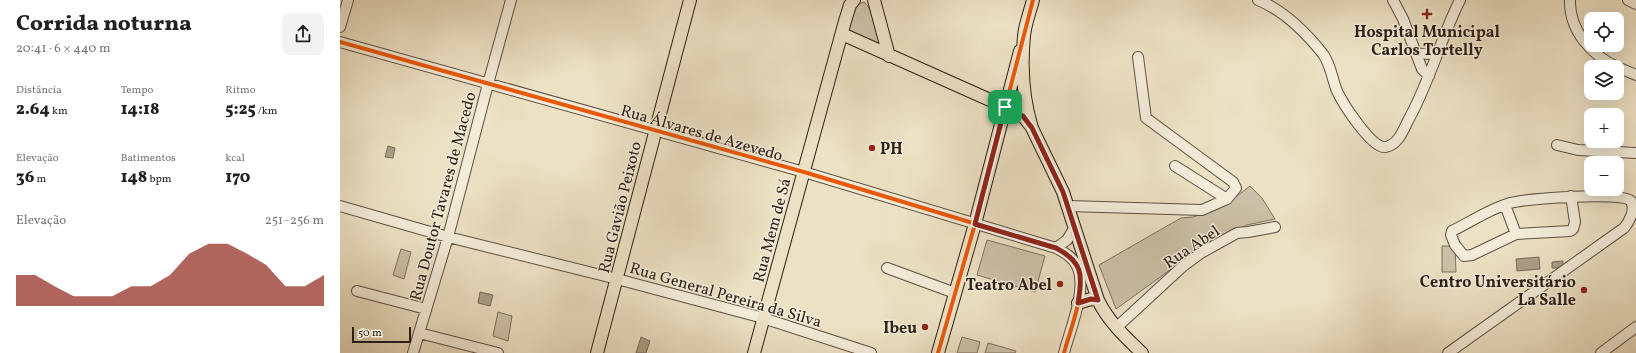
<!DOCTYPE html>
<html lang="pt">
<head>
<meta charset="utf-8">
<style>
  :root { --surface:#fff; --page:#f2f2f2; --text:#222; --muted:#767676; --accent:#8f2418 }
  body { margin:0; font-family:Vollkorn,serif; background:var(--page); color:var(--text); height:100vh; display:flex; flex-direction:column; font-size:15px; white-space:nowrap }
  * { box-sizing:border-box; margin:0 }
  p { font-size:13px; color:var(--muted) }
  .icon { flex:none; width:22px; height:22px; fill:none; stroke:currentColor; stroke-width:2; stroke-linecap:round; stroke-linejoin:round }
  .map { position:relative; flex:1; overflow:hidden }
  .sheet { display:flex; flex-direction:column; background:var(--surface); width:340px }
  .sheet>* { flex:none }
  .tools { position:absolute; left:1244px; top:12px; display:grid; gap:8px }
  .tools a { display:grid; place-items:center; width:40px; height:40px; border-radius:8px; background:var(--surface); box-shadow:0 4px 16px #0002; font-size:20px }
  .scale { position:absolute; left:12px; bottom:10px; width:59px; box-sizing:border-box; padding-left:4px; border:2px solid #2c2017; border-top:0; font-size:11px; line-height:14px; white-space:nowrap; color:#2c2017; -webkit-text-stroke:3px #f3ecd9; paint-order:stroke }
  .pin { position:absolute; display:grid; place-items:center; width:34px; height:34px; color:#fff; margin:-17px; border-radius:8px; box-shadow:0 2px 6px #0006 }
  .round { display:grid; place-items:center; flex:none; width:42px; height:42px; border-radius:8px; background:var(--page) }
  .headline { display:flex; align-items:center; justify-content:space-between; height:68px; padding:0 16px }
  h1 { font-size:22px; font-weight:800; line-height:30px }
  .figures { display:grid; grid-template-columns:repeat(3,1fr); gap:6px; height:68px; padding:4px 16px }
  .figures div { display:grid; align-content:center }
  .figures b { font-size:17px; font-weight:800 }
  .figures small { font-size:11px; font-weight:400 }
  .figures p { font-size:11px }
  .chart { height:112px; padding:8px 16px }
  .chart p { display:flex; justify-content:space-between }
  .chart svg { width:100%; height:72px; margin-top:4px; fill:var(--accent); opacity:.7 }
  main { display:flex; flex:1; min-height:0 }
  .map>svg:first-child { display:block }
</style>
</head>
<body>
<main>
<section class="sheet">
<div class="headline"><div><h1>Corrida noturna</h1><p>20:41 · 6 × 440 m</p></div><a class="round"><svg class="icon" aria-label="share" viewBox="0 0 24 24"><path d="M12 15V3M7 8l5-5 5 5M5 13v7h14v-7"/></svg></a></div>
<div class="figures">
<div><p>Distância</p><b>2.64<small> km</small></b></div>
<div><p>Tempo</p><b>14:18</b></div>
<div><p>Ritmo</p><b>5:25<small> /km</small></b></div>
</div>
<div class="figures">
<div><p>Elevação</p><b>36<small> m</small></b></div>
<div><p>Batimentos</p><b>148<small> bpm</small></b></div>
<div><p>kcal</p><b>170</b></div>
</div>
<div class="chart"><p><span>Elevação</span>251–256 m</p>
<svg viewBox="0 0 160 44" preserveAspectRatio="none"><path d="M0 44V25L10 25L20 32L30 38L40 38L50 38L60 32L70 32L80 25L90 12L100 6L110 6L120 12L130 19L140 32L150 32L160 25V44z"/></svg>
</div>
</section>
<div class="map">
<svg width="1296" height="353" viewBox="0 0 1296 353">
  <rect width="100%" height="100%" fill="#ece1c4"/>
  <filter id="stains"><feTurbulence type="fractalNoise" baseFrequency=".005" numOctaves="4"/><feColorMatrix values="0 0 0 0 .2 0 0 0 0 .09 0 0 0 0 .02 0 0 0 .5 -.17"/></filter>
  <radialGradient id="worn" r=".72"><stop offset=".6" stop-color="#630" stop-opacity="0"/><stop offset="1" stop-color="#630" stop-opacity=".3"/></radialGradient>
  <path fill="#cbc0a7" stroke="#7c705f" d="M524,2C532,7 539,35 539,44L508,30C511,20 512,5 524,2Z
    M910,186L922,198L935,219L907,225L859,249L776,309L759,265L841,218L853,217L884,206Z
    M647,240L705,256L695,292L637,275Z
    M1102,246H1115L1116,272H1102Z
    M61,249L71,252L64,279L53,275Z
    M158,312L172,316L168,341L153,336Z
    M622,337L640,342L637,353H617Z
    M648,343L676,351L675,353H645Z"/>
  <path fill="#ab9f89" stroke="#786c5b" d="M48,146L55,148L53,158L45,157Z
    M1199,257L1200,269L1177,271L1176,259Z
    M1223,261V268H1212V262Z
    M140,292L153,295L150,306L138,303Z
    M301,337L310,341L306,353H296Z"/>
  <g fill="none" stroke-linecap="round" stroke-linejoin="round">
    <g stroke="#5c5042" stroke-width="12">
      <path id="minor" d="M918,0C943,10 967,34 983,54C991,65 992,79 997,91C1003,104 1029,144 1043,147C1048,148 1055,143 1058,139C1063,133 1066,124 1070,117C1090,80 1101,38 1120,0
        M1053,0L1063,19L1082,69L1089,76
        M1230,0C1229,30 1251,55 1277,67
        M1288,0L1296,4
        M0,27L8,0
        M0,42L464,172L716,248C724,252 733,257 737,266C748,289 730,329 724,353
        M1078,54L1098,53
        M1277,67L1296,75
        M1217,145L1238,150L1296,153
        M835,166L887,199
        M1165,205L1176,234
        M0,206L108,237L277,279L423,318L531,353
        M728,206L862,210L887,199L896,188L893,182L806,118L798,57
        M716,248L727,240L735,227
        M547,268L615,293
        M17,291L86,309
        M777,327L842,267L861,253L897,233L908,232L935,227
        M79,333L158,353
        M73,353L108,237L148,84L171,0
        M1108,353L1284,228C1289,222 1296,210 1291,201C1281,191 1186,199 1170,203C1149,209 1131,222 1112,231L1111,235L1115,245L1124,256L1132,255L1176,234L1230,231L1233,229L1235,222L1231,196
        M1261,353L1296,327"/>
    </g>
    <g stroke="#2c2017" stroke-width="14">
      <path id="major" d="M534,0L549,56
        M693,0C690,12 685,24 684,36C681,67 683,99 692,128L723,192L758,300C768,321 785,337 802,353
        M502,34L677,112L683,116L690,125
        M738,303L751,299L758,300
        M257,353L350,0
        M414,353L505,21L510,5L514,0
        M598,353L635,224L680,51"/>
    </g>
    <use href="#minor" stroke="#f3ecd9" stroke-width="10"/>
    <use href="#major" stroke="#ece1c4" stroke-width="12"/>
    <g stroke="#f3ecd9" stroke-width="6">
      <path id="cycleway" d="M0,42L464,172L716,248C724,252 733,257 737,266C748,289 730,329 724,353
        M598,353L635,224L693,0"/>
    </g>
    <use href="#cycleway" stroke="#e8590c" stroke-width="4"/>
  </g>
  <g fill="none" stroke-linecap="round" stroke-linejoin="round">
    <g stroke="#fff" stroke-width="8">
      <path id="route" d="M665,107L683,116L692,128L723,192L758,300L751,299L738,303C743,275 743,262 716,248L635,224Z"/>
    </g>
    <use href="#route" stroke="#8f2418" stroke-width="5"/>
  </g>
  <g fill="#8f2418" stroke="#f3ecd9" stroke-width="1.5">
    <path d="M1085 8h4v4h4v4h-4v4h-4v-4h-4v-4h4z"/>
    <circle cx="532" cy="148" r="4"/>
    <circle cx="720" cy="284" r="4"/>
    <circle cx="1244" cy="290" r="4"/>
    <circle cx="585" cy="327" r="4"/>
  </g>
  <g text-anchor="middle" stroke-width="3" stroke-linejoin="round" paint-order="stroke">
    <g font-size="16" font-weight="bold" fill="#2c2017" stroke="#f3ecd9" text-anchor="end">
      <text x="1087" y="37" text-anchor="middle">Hospital Municipal<tspan x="1087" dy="18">Carlos Tortelly</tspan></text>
      <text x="540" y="154" text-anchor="start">PH</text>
      <text x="1236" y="287">Centro Universitário<tspan x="1236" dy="18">La Salle</tspan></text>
      <text x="712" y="290">Teatro Abel</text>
      <text x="577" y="333">Ibeu</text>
    </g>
    <g font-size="16" fill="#2c2017" stroke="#f3ecd9">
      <text transform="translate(362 132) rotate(16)" y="6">Rua Álvares de Azevedo</text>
      <text transform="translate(102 196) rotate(-75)" y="6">Rua Doutor Tavares de Macedo</text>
      <text transform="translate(279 207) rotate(-76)" y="6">Rua Gavião Peixoto</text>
      <text transform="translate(431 230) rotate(-75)" y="6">Rua Mem de Sá</text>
      <text transform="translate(851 246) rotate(-34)" y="6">Rua Abel</text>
      <text transform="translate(386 294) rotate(16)" y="6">Rua General Pereira da Silva</text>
    </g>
  </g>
  <rect width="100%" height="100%" filter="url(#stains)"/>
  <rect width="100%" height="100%" fill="url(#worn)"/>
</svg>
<div class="tools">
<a><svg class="icon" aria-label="locate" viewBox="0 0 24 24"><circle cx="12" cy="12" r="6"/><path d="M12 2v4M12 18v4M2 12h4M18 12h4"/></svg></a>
<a><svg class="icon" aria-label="layers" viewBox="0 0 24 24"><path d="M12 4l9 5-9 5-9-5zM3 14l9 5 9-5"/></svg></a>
<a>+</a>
<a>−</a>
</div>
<div class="scale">50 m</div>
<div class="pin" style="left:665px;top:107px;background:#1e9e55"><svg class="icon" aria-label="arrive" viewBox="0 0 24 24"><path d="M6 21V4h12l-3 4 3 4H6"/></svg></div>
</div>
</main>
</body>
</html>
